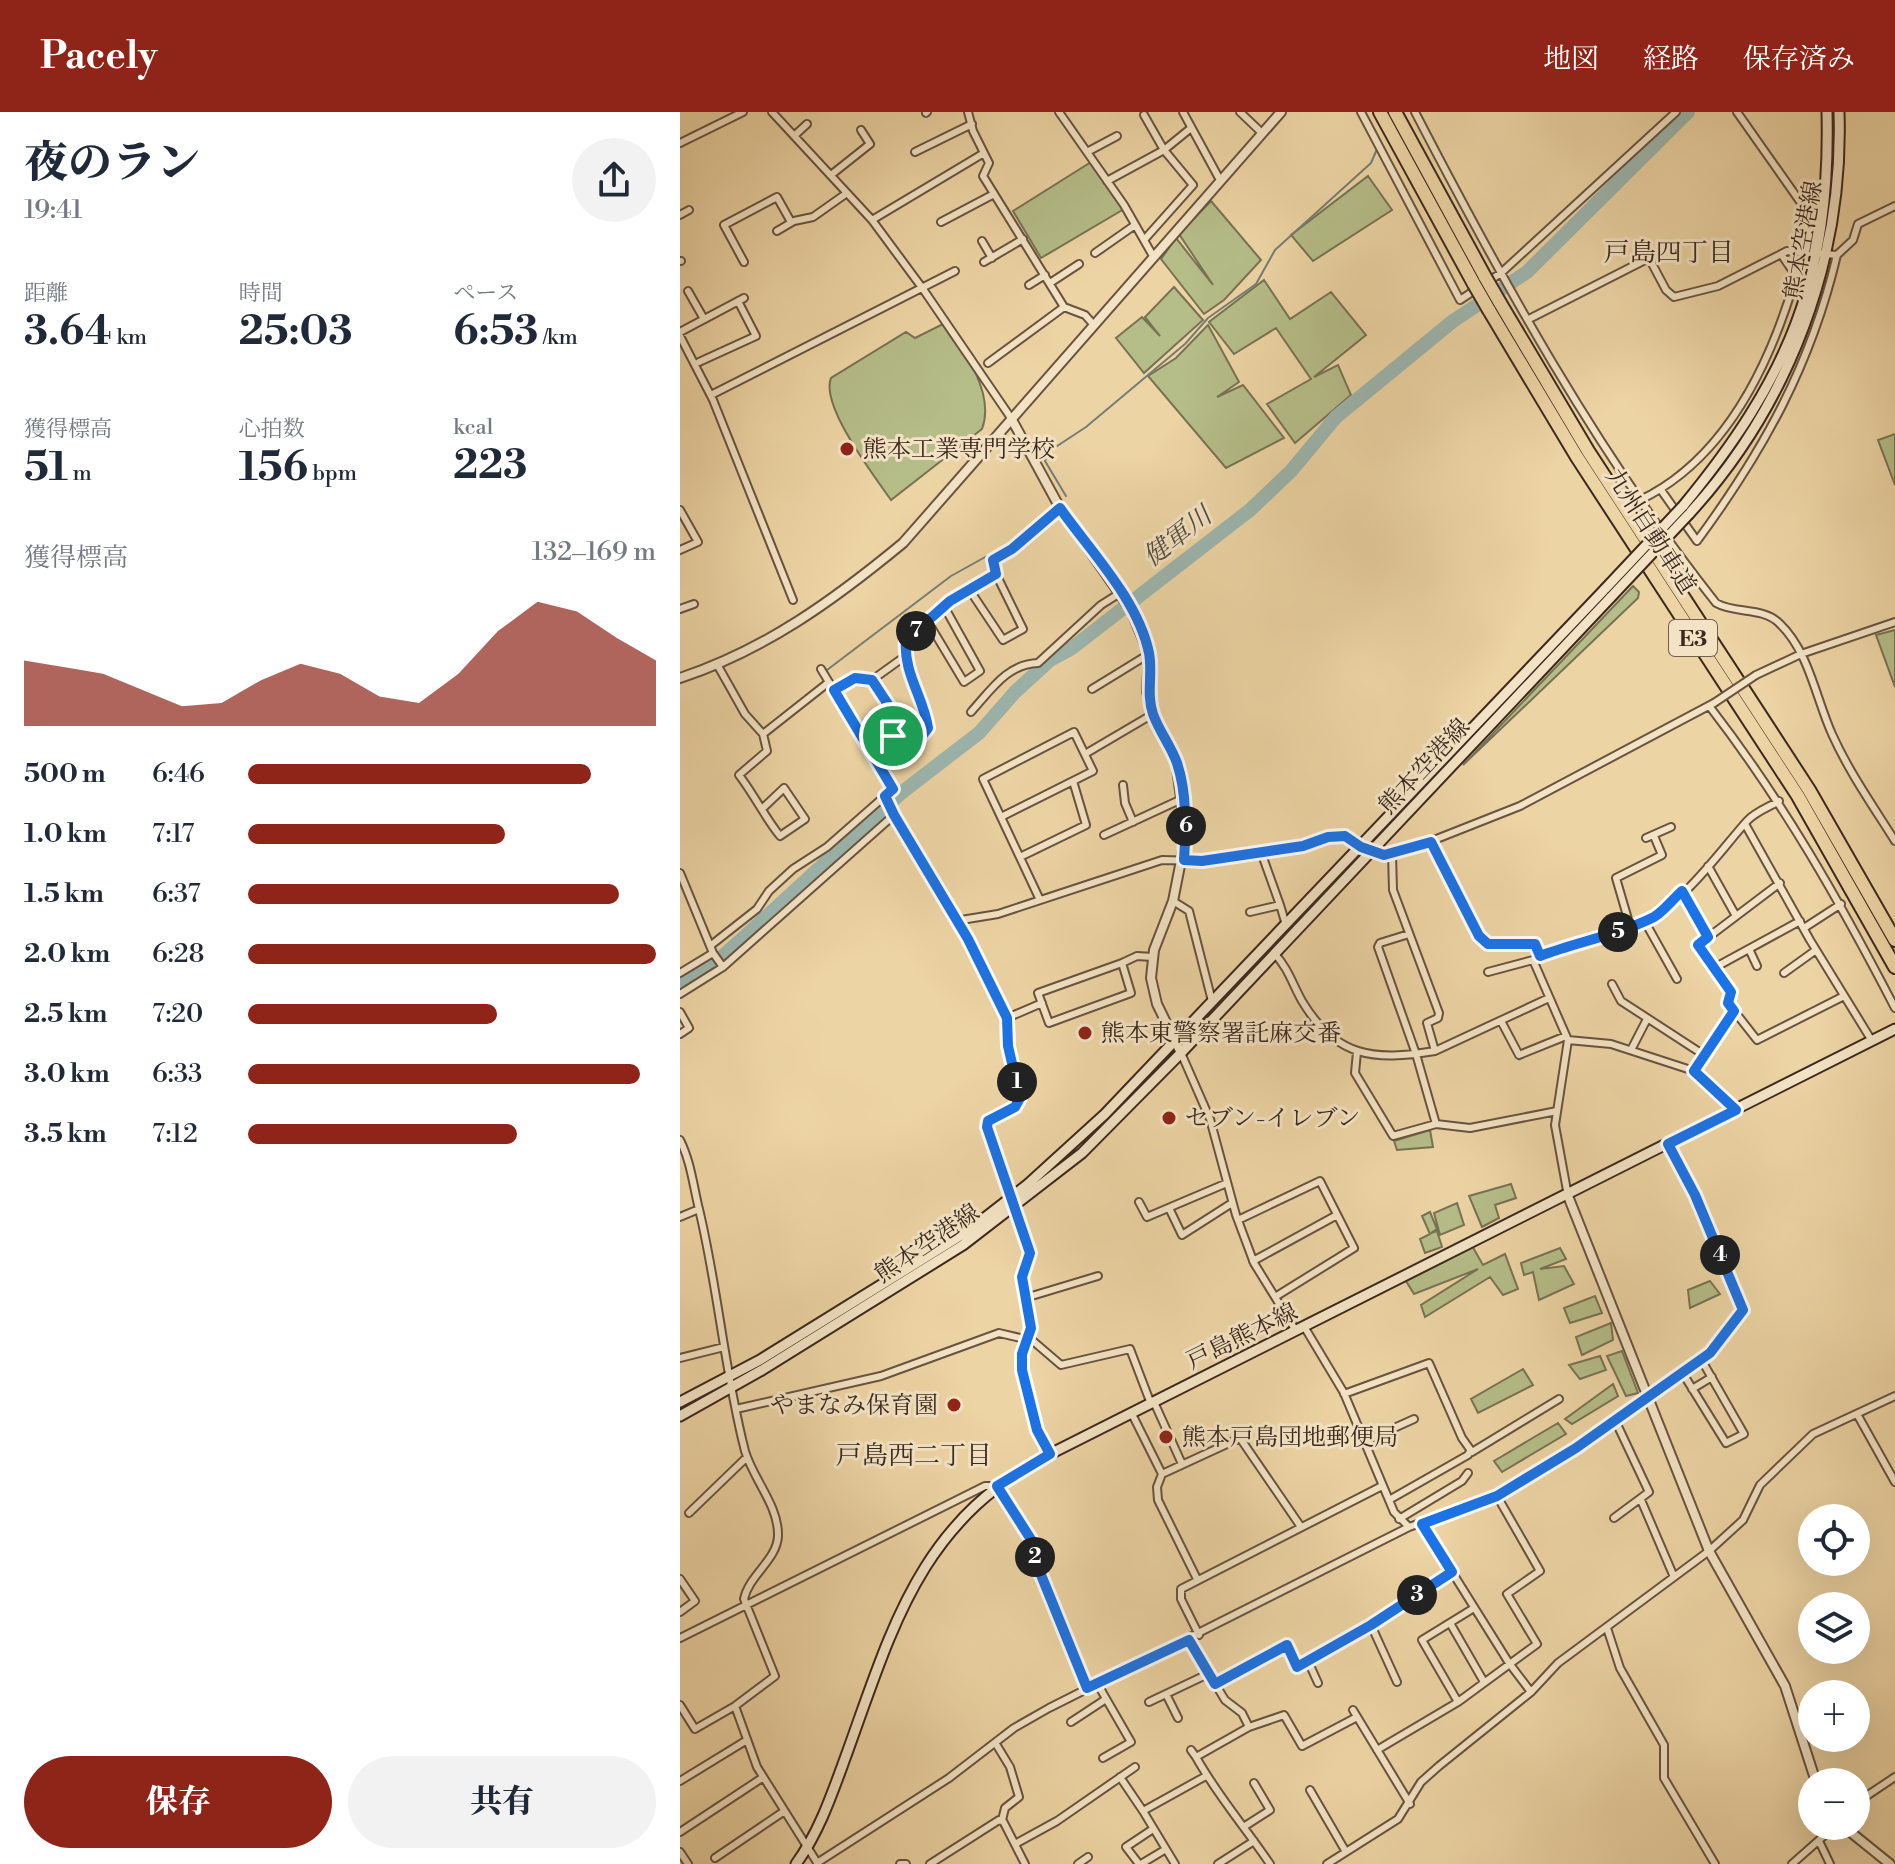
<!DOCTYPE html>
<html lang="ja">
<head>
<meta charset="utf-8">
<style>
  :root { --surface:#fff; --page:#f2f2f3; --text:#1f2937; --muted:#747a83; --accent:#8f2418 }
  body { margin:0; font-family:"Libre Bodoni","Noto Serif JP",serif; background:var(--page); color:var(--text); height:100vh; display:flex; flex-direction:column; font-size:30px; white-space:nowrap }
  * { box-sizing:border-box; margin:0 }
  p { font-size:26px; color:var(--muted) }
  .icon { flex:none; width:44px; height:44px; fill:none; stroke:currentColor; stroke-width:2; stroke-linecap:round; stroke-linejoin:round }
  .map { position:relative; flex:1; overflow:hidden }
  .panel { display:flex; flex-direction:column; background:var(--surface); width:680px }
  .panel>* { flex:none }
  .fabs { position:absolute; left:1118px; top:1392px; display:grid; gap:16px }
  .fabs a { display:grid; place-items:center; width:72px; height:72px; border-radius:50%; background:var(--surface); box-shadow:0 8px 32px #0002; font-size:40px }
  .pin { position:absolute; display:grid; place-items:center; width:68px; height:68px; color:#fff; margin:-34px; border:4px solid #fff; border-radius:50%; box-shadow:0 2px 8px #0007 }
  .km { position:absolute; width:40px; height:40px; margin:-20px; border-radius:50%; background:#222; color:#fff; font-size:22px; line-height:40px; text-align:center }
  .round { display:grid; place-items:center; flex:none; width:84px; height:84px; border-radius:42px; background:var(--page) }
  .head { display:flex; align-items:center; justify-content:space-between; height:136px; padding:0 24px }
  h1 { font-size:44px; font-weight:800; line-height:60px }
  .stats { display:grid; grid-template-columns:repeat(3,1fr); gap:12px; height:136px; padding:8px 24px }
  .stats div { display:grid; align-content:center }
  .stats b { font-size:40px; font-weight:800 }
  .stats small { font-size:22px; font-weight:400 }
  .stats p { font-size:22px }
  .chart { height:224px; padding:16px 24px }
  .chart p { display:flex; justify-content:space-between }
  .chart svg { width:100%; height:144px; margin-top:8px; fill:var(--accent); opacity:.7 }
  .primary-button { display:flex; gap:16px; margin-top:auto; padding:16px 24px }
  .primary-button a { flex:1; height:92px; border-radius:48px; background:var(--accent); color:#fff; font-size:32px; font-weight:800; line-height:92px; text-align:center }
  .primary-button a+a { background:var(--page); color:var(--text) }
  ul { padding:0 24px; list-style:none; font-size:26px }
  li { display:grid; grid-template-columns:128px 96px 1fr; align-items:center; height:60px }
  li i { height:20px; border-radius:10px; background:var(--accent) }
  header { display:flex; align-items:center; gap:48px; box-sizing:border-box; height:112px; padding:0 40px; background:var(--accent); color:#fff }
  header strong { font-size:38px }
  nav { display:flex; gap:44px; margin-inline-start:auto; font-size:28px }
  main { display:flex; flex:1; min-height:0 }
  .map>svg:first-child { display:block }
</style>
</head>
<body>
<header>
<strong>Pacely</strong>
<nav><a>地図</a><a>経路</a><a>保存済み</a></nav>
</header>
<main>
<section class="panel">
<div class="head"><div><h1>夜のラン</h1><p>19:41</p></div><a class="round"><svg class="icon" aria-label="share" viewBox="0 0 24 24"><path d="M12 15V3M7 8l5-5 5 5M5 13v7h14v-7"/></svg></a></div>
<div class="stats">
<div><p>距離</p><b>3.64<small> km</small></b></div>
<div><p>時間</p><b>25:03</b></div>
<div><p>ペース</p><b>6:53<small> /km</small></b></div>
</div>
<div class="stats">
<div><p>獲得標高</p><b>51<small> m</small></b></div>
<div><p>心拍数</p><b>156<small> bpm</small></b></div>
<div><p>kcal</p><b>223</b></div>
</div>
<div class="chart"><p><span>獲得標高</span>132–169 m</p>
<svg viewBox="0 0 160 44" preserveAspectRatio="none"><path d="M0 44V24L10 26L20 28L30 33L40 38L50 37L60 30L70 25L80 28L90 35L100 37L110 28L120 15L130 6L140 9L150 17L160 24V44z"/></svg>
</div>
<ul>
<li><b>500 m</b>6:46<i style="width:84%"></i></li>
<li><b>1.0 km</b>7:17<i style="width:63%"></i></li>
<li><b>1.5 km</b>6:37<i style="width:91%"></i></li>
<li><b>2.0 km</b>6:28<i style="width:100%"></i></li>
<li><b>2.5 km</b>7:20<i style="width:61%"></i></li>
<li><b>3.0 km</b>6:33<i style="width:96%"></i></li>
<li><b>3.5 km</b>7:12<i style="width:66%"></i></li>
</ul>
<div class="primary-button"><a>保存</a><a>共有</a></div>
</section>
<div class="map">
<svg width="1215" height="1752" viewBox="0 0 1215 1752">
  <rect width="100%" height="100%" fill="#edd4a4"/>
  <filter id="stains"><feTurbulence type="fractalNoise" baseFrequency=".0025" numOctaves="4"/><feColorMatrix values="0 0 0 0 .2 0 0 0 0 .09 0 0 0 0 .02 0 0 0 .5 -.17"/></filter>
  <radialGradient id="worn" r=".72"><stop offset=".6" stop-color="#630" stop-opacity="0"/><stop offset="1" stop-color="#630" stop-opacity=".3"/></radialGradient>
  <path fill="#b5bd88" stroke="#787253" stroke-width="2" d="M411,50L444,97L361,146L333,99Z
    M688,64L712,98L633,149L611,123Z
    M531,89L581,148L544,188L524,202L481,147L496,126L533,173L499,122Z
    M584,168L610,207L651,180L686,223L634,265L658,253L671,283L615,331L587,292L631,267L596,216L554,242L529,210Z
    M494,175L523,208L464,261L436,226L462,205L480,224L465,205Z
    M263,212C285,238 315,282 302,317L211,388C194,364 140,293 151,266L226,220L235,226Z
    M528,213L559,270L537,285L563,273L604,326L546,356L468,264L496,246Z
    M1215,322V373L1198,328Z
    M953,474L959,480L958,486L783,653Z
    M1215,518V575L1196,523Z
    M670,756L514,920L512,918L627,796Z
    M750,1018L753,1035L717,1038L714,1029Z
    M831,1072L836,1086L815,1093L819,1106L802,1115L789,1084Z
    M777,1091L784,1113L760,1123L754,1101Z
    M750,1100L757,1117L751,1121L757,1119L762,1135L745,1141L740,1127L750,1122L742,1104Z
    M791,1132L803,1153L825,1142L838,1177L823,1183L810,1165L745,1205L741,1193L798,1157L734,1182L726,1169Z
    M880,1136L886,1147L860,1157L884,1154L894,1172L859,1188L853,1160L844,1163L841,1151Z
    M1030,1169L1040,1182L1010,1196L1008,1178Z
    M915,1184L922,1201L890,1211L884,1196Z
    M931,1211L933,1228L902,1243L896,1225Z
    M942,1239L958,1281L946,1284L927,1244Z
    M920,1244L926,1258L900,1267L889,1253Z
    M843,1257L853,1273L798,1301L791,1287Z
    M933,1272L938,1284L892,1312L885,1307Z
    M878,1311L886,1322L822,1360L814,1349Z"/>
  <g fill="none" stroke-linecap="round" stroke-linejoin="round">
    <path stroke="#757d75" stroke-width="2" d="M386,384L365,349L368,340L406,315L505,232L528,206L576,172L595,138L691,51L697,37
      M147,558L271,464L334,429L372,398
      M161,582L221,681"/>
    <path stroke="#9cb6af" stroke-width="14" d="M0,868L37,849L62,827L221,681L299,621L335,580L370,548L392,536L570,398L611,359L656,305L773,209L847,160L1008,0"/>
    <g stroke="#685340" stroke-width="10">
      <path id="minor" d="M92,0L192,108L243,177L331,306
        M288,0L293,19L309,51L303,64L384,195L405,203L413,212
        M379,0L444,93L473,144
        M503,0L540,68
        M560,0L582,21
        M681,0L780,188L821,161L996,0
        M735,0C823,170 917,341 1036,491C1055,502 1083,495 1099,511C1129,539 1136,587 1152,622C1169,660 1193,694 1215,729
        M1057,0L1140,118
        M246,1L247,0
        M464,3L484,38L513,73L464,128
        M114,24L127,12
        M0,31L63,0
        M235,40L292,12
        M407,40L437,24
        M151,63L190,32L181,18
        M427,69L484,38L511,16
        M0,103L9,98
        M192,108L304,41
        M261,110L314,82
        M97,119L114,109L133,105L167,81
        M302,129L312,146
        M415,141L455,113
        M0,149H1
        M64,150L44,113L97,85L111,110
        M304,150L343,127
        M370,171L399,152
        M349,173L365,163
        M8,179L24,207
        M849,207L969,146L986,178L994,185L1038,174L1107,139L1157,143L1173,128L1178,112L1215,94
        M0,220L64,186
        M0,224L33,288L113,488
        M19,250L76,224L58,189
        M308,251L384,195
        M31,283L275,159
        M981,378L1017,429C1084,338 1131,253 1157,143
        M960,388C1046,347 1091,250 1116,164L1101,142
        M0,398L18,430L0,438
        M289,477L323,528L343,517L316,462
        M0,497L14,492
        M248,510L284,570L300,559L265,496
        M38,554L65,602L83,622L87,639L59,663C75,684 84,704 100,724L125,707L104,676L84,695
        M141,557L213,677L205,684L214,703L288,827L327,906L328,934L340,986L335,995L308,1009L307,1015L350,1141L342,1165L351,1216L342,1242V1258L357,1318L370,1342
        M1076,563L1121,542L1215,510
        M192,568L224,545
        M412,577L469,542
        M154,578L175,566L192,568L215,603L213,624L219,634C233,635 240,627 248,616C244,586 223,562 226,528L270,489L316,462L313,448L332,437L380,396
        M1030,595C1104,691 1159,788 1215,896
        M291,600C311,578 327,552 358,551L421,493L440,481
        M83,622L149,570
        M405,642L473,602
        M443,673L445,691L453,710
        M321,705L413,659L394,620L303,667C322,707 341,747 360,788
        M1065,712L1130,828L1192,929
        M424,723L504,686
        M966,726L991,715
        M751,730L799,824L808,832H855L860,844L853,848L888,928L875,1013L888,1084
        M581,740L600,793
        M712,742L713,778L759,901L758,906L747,911L755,939L869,886
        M340,745L406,713L393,669
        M1028,754L1056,804
        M0,761L33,841L43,855
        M1100,771L1018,833L1051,880L1048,891L1077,928L1164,884
        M1002,779L1028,825
        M493,789L509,799L532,889
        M570,800L600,793L606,813
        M964,808C1002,794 1040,739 1067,709C1075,700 1089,695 1099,689
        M275,809L318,802L482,748L522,749L665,724C687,734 695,744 721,741L840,694L1034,591
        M950,814L936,766L982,743L974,724
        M1124,816L1161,792
        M729,822L700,831L698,835L736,942L756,1012
        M30,834L77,797L89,779L113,757L147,735L205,684
        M1069,837L1077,854
        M594,841C608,856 612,871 622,889C656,946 694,949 755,939
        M860,844C895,831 930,823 964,808L997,867
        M442,851L358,881L369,911L451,881L442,851L457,844L473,845
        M1034,856L1120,809
        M808,860L853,848
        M0,861L33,841
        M1104,861L1136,838
        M932,872L941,889L1024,943
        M0,882L43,855L214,703
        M0,900L9,916L0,922
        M327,906L362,891
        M821,909L839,943L886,924
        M888,928L931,932L1014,959L1056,998
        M951,938L967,907
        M677,940L675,961L713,1024L756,1012L790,1016L877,999
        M501,941L530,1007L556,1103L574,1151L616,1219
        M1014,959L1054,899
        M0,1028C10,1048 13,1071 18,1093C38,1174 44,1258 65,1339C73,1367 99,1394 98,1424C97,1448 69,1463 64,1487L95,1564L55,1594L77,1655L138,1752
        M459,1090L467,1105L547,1071
        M489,1096L502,1123L552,1091
        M0,1105L19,1097
        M558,1108L640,1069L674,1136L595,1185
        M573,1149L657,1103
        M345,1186L418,1164
        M625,1216L664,1281L714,1400L729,1415
        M0,1246L44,1235
        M1002,1260L1046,1331L1064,1322L1021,1247
        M1012,1277L1032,1265
        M664,1282L749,1251L782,1326L792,1340L879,1287
        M474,1290L502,1352
        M56,1297L201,1264L319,1221L353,1229L381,1253L450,1237L471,1292
        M452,1302L482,1362L477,1375L478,1388L517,1467
        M1177,1302L1215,1370
        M683,1330L734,1307
        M482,1362L560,1326L621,1415
        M709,1388L788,1343L790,1339
        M961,1388L994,1465
        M9,1401L67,1345
        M934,1406L969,1380L935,1308
        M719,1407L782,1369L788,1361
        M742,1412L829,1551L851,1580
        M0,1467L15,1489L0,1500
        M770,1511L804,1570
        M691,1513L717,1570
        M927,1516L940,1556L984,1633V1666L1035,1752
        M519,1523L501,1487V1477L702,1374
        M0,1526L305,1374H317L352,1429L357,1453L407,1576
        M509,1528L545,1588L562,1601L569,1615L516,1645L511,1638
        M628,1549L638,1571
        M417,1571L451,1630L423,1646
        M535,1572L607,1533L617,1555L691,1513L772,1460
        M486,1582L498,1606
        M469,1590L528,1562
        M778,1590L742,1528L794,1496
        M0,1593L15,1617L55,1594
        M673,1598L730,1692
        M391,1610L426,1587
        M569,1615L604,1603L622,1634L677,1605
        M316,1632L330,1655L339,1685L325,1696L322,1708
        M697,1638L778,1590L857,1532L827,1482L860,1459L817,1384
        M516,1645C537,1683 565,1715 590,1752
        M440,1665L463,1699L526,1664
        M0,1669L67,1628
        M630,1678L666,1740
        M1176,1691L1215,1665
        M463,1699L495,1752
        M565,1714L590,1698L574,1671
        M0,1720L82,1666
        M1139,1729L1150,1752
        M335,1732L377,1709L455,1655
        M0,1740L8,1752
        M35,1746L103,1700
        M137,1751L269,1666L334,1616L369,1596L729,1415L817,1384L896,1336L1030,1241L1063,1198L1015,1083L988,1032
        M220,1752H226
        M250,1752L319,1708L323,1709L345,1752
        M398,1752L408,1745
        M459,1752L446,1735L473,1717
        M461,1752L486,1737
        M538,1752L574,1729
        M647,1752L718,1707L741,1670L759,1654L851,1580L878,1551L1029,1439L1063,1408L1080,1373L1133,1322L1215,1284
        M1112,1752L1155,1714"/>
    </g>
    <g stroke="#685340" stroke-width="12">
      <path id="tertiary" d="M331,306L380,396L451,498L469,542L467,580L473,602L496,649L506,723L493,789L474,838L471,866L477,892L501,941
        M0,566C85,538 154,488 223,431L601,0
        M888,1084L1029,1439L1105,1574L1136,1670
        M1163,1714L1210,1752"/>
    </g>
    <g stroke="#3b281e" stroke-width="13">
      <path id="secondary" d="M1003,394C1108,267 1151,166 1147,0
        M1009,402C1109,293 1164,148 1159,0
        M0,1290L80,1248L288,1119L347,1073L425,1002L925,477
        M0,1304L82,1258L283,1133L402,1041L501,941L931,485
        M116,1752C140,1719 153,1679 167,1641C213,1514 240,1409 370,1342L1215,917"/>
    </g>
    <g stroke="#3b281e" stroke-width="16">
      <path id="motorway" d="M700,0L794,172
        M715,0L805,165
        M820,191L908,339L1129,678L1215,828
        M809,198L897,345L1118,684L1215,855"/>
    </g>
    <use href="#minor" stroke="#f3e3c4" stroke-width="6"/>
    <use href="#tertiary" stroke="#f3e3c4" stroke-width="8"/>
    <use href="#secondary" stroke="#f3e3c4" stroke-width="9"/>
    <use href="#motorway" stroke="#edd4a4" stroke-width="12"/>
    <g stroke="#685340" stroke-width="10" stroke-linecap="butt">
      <path id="minor-bridge" d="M1034,591L1076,563"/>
    </g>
    <g stroke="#3b281e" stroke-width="13" stroke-linecap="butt">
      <path id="secondary-bridge" d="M925,477L1003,394
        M931,485L1009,402"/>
    </g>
    <g stroke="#3b281e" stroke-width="16" stroke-linecap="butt">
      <path id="motorway-bridge" d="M805,165L820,191
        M794,172L809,198"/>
    </g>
    <use href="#minor-bridge" stroke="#f3e3c4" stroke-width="6"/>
    <use href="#secondary-bridge" stroke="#f3e3c4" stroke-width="9"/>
    <use href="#motorway-bridge" stroke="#edd4a4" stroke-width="12"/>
  </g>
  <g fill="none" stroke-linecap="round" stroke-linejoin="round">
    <g stroke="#fff" stroke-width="16">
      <path id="route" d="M380,396C411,440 458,488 469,541C473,562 466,581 473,602C479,619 491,634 497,651C507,681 506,716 504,748L522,749L623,734L648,725L665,724L681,735L704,743L751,730L799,824L808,832H855L860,844C897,830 938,823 974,805C984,799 993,787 1002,779L1028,825L1018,833L1051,880L1048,891L1054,899L1014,959L1056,998L988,1032L1015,1083L1063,1198L1030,1241L896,1336L817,1384L742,1412L772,1460L691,1513L617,1555L607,1533L535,1572L509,1528L407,1576L357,1453L352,1429L317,1374L370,1342L357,1318L342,1258V1242L351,1216L342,1165L350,1141L307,1015L308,1009L335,995L340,986L328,934L327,906L288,827L214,703L205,684L213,677L154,578L175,566L192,568L215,603L213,624L219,634C233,635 240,627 248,616C244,586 223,561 226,528L270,489L316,462L313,448L332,437Z"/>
    </g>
    <use href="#route" stroke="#1a73e8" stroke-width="10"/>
  </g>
  <g fill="#8f2418" stroke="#f3e3c4" stroke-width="3">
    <circle cx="167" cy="337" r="8"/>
    <circle cx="405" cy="921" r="8"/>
    <circle cx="489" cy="1006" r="8"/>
    <circle cx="274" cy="1293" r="8"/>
    <circle cx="486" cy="1325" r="8"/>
  </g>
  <g text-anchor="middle" stroke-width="6" stroke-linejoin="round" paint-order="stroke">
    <rect fill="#f3e3c4" stroke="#726050" stroke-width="2" x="989" y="508" width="48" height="36" rx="6"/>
    <g font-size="22" font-weight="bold" fill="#3b281e">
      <text x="1013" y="534">E3</text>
    </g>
    <g font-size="24" fill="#3b281e" stroke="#f3e3c4">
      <text transform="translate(1123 128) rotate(-80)" y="8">熊本空港線</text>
      <text transform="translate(971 419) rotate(57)" y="8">九州自動車道</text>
      <text transform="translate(744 654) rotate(-47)" y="8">熊本空港線</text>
      <text transform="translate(247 1131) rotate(-34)" y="8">熊本空港線</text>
      <text transform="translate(562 1224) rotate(-26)" y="8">戸島熊本線</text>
    </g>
    <g font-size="24" fill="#3b281e" stroke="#f3e3c4" text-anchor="start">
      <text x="183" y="345">熊本工業専門学校</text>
      <text x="421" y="929">熊本東警察署託麻交番</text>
      <text x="505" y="1014">セブン-イレブン</text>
      <text x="258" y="1301" text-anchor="end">やまなみ保育園</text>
      <text x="502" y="1333">熊本戸島団地郵便局</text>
    </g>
    <g font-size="26" fill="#3b281e" stroke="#f3e3c4">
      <text x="989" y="149">戸島四丁目</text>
      <text x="234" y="1352">戸島西二丁目</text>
    </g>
    <g font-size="26" font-style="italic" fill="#534c42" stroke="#f3e3c4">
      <text transform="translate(497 424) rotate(-38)" y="9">健軍川</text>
    </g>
  </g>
  <rect width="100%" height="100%" filter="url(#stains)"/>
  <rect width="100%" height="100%" fill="url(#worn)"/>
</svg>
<div class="fabs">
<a><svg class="icon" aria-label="locate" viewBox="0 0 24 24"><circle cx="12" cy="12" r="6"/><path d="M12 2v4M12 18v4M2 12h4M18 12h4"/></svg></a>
<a><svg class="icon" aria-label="layers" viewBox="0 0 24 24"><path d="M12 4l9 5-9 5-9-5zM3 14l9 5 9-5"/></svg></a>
<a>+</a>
<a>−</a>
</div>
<div class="pin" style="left:213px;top:624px;background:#1e9e55"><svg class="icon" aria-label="arrive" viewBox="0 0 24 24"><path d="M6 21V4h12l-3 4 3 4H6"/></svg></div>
<b class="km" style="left:337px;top:970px">1</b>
<b class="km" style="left:355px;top:1445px">2</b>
<b class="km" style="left:737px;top:1483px">3</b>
<b class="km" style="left:1040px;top:1143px">4</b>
<b class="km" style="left:938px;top:820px">5</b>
<b class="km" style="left:506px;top:714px">6</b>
<b class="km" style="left:236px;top:519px">7</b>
</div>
</main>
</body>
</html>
